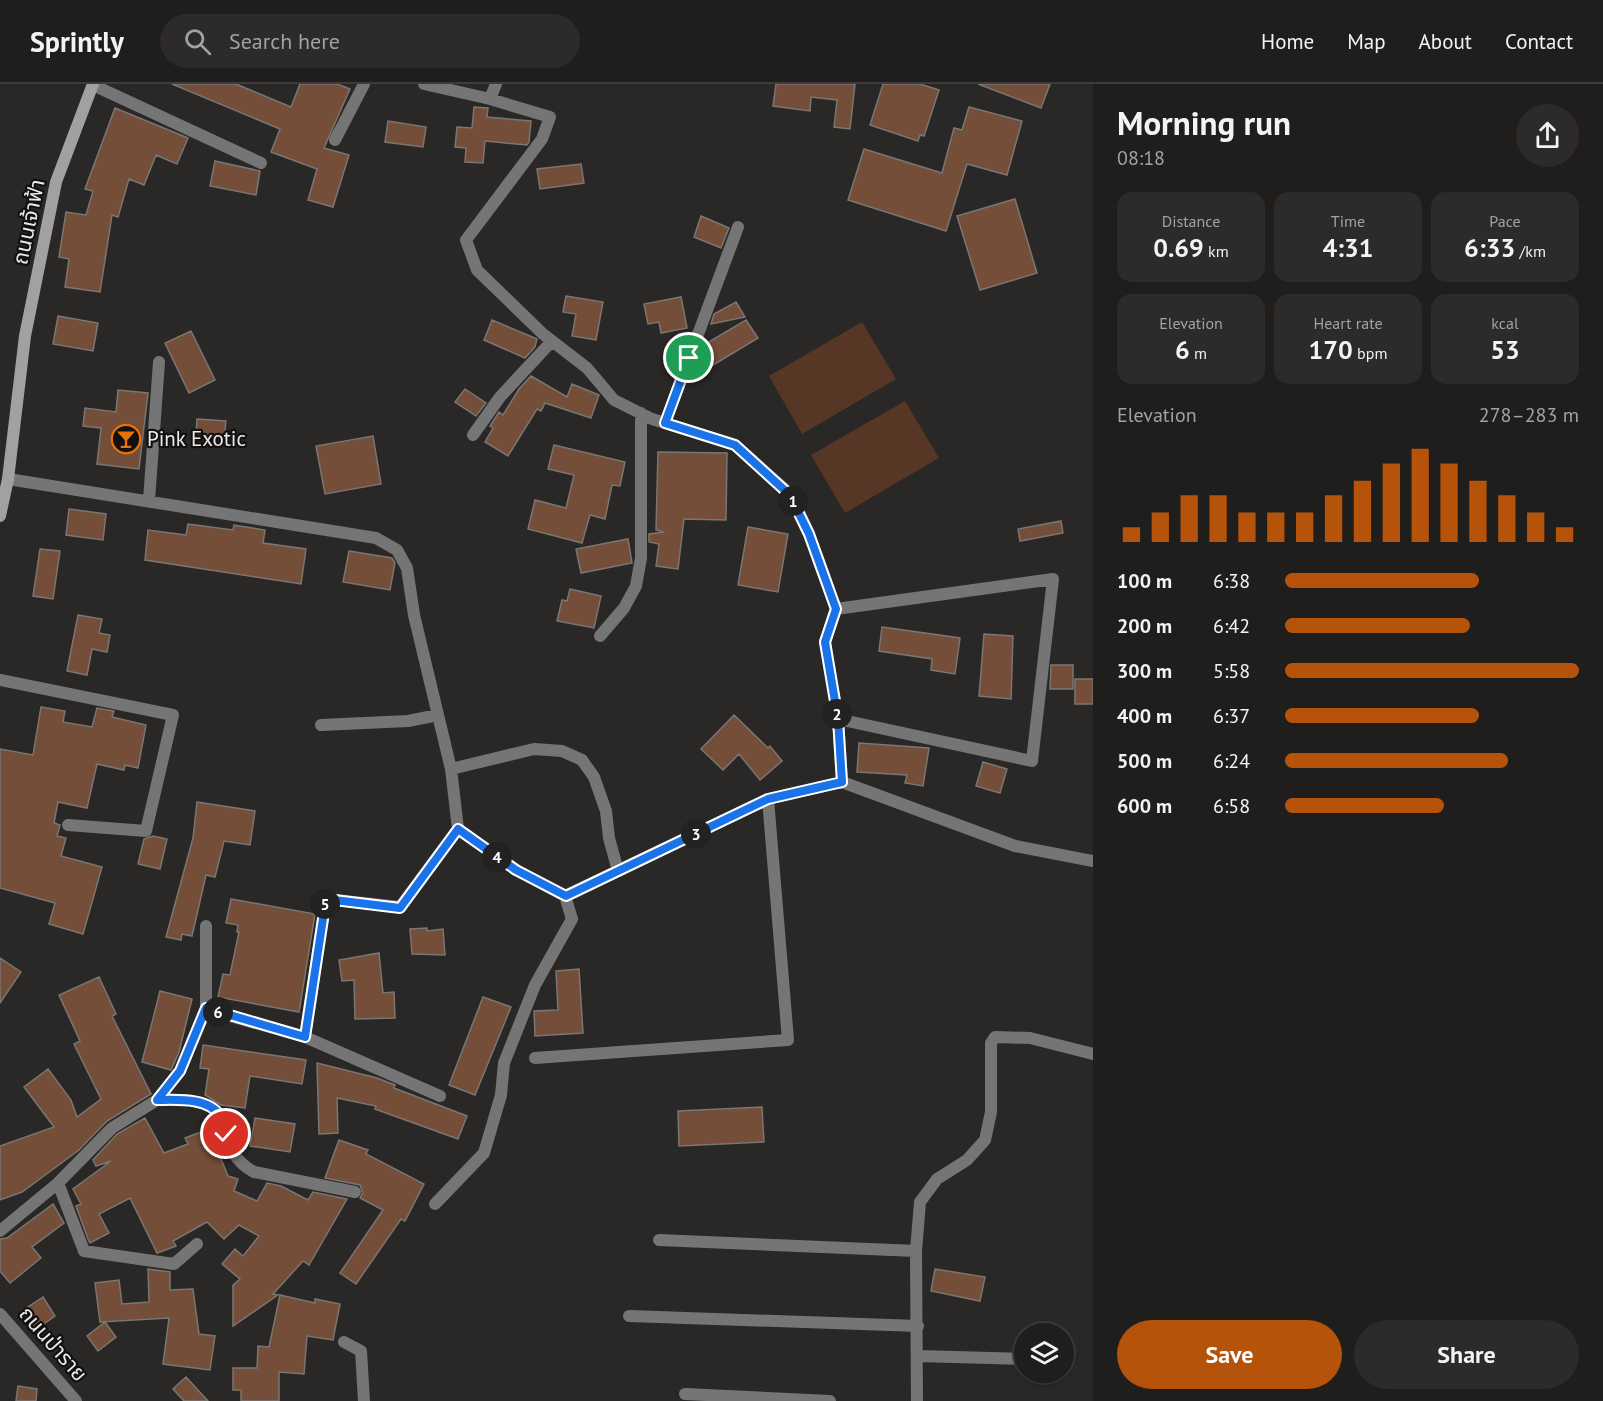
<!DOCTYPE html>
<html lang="en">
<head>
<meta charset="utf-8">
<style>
  :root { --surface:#201e1c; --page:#2d2b29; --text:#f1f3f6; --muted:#a2a2a3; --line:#3d3c3b; --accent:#b45309 }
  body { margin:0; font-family:"PT Sans","Noto Sans Thai",sans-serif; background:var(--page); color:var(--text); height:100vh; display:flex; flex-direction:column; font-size:22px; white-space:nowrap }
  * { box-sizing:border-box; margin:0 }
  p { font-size:20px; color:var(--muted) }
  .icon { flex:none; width:33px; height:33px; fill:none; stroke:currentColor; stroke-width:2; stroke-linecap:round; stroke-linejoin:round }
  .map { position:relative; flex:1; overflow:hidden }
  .details { display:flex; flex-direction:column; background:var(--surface); width:510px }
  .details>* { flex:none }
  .buttons { position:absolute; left:1014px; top:1239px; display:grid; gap:12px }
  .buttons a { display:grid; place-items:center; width:60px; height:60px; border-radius:50%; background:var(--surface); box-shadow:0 2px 4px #0004,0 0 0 2px var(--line); font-size:30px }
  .pin { position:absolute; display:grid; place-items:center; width:51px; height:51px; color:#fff; margin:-26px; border:3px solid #fff; border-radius:50%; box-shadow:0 2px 6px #0007 }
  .km { position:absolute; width:30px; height:30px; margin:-15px; border-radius:50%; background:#222; color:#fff; font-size:16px; line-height:30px; text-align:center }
  .round { display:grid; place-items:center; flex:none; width:63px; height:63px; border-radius:32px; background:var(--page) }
  .overview { display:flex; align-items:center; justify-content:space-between; height:102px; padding:0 24px }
  h1 { font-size:33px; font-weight:600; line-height:45px }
  .figures { display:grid; grid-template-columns:repeat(3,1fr); gap:9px; height:102px; padding:6px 24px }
  .figures div { display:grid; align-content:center; border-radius:15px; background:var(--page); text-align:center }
  .figures b { font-size:26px; font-weight:600 }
  .figures small { font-size:16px; font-weight:400 }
  .figures p { font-size:16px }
  .chart { height:168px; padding:12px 24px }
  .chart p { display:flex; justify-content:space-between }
  .chart svg { width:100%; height:108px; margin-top:6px; stroke:var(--accent); stroke-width:6 }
  .cta { display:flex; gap:12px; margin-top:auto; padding:12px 24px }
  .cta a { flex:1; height:69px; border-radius:36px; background:var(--accent); color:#fff; font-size:24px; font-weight:600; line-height:69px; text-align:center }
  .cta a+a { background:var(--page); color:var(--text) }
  ul { padding:0 24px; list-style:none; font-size:20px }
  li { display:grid; grid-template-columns:96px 72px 1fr; align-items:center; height:45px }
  li i { height:15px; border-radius:8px; background:var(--accent) }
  header { display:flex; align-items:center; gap:36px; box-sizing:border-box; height:84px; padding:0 30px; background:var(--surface); border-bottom:2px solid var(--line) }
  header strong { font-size:28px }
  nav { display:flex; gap:33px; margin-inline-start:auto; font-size:21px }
  .search { width:420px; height:54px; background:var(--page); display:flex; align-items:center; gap:15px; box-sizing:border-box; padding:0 21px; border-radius:33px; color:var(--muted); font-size:22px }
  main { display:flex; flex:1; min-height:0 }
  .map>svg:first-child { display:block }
</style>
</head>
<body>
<header>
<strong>Sprintly</strong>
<div class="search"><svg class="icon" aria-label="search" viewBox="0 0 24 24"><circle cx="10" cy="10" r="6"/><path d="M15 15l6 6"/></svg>Search here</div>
<nav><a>Home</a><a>Map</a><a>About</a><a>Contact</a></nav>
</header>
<main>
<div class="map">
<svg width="1093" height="1317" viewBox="0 0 1093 1317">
  <rect width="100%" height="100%" fill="#2a2826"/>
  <path fill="#563624" d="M862,238L896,295L802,350L769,292Z
    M905,317L939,374L845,429L811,371Z"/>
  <path fill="#744e38" stroke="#797674" stroke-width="1.5" d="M172,0H236L291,23L300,0H337L350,5L324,64L349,71L333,123L308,116L317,85L271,68L280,45Z
    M776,0H855L850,45L834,43L837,16L811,13L810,27L773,22Z
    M883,0H920L939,6L924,52L920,51L918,57L870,41Z
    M978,0H1050L1041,24Z
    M474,23L488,24L487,33L531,37L529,58L527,61L485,57L483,79L465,78L466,64L455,63L457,43L472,44Z
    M969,23L1022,37L1007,91L967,80L946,147L848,116L864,65L942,89L954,44L962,46Z
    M115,24L188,54L177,80L156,71L144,101L129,95L118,133L112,131L100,208L65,203L69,175L59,173L66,128L86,131L93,107L85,105Z
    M388,37L426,43L423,63L385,58Z
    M215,77L260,87L256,111L210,102Z
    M581,80L584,99L540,105L537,85Z
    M1015,115L1037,189L980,206L957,132Z
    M701,132L729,144L721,164L694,153Z
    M566,212L603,218L596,256L572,252L576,230L563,228Z
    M681,213L687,244L661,249L659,238L648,240L644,220Z
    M736,218L745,233L711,240L714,230Z
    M58,232L98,239L93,267L53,260Z
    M492,236L537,255L535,263L525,274L484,256Z
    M746,236L758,254L710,283L700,267L702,262Z
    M191,247L215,296L189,309L165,259Z
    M531,292L567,313L572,300L599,311L591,334L545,319L541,327L537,325L508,372L485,358L493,344L490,342L499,328L503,331L519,305Z
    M465,305L486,319L476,332L455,318Z
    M118,306L148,309L139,385L97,380L101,344L83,342L85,324L116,328Z
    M197,335L226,337L224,353L196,350Z
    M373,352L381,400L325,410L316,362Z
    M554,361L625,378L620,402L612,401L605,435L590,431L582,459L528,445L535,416L566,424L574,391L548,385Z
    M658,368L727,369L726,436L684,435L678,485L656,482L659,460L649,458V450L664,448L656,446Z
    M69,425L106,430L103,456L66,451Z
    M1061,437L1063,449L1020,457L1018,445Z
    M188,440L233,446L234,441L265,446L263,459L306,465L301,500L145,476L148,446L186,451Z
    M748,443L788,450L778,508L738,501Z
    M628,455L632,479L581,489L576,465Z
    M40,465L60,467L53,515L33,512Z
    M349,467L392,474L395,479L390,506L343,498Z
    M570,505L601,512L594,544L557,537L562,516L567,517Z
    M78,531L102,535L99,549L110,551L107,568L92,565L87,591L67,587Z
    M882,543L960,554L955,590L931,586L932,575L879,567Z
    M984,550L1013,552L1011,615L979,612Z
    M1051,581H1073V605H1050Z
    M1075,595H1093V620H1075Z
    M41,623L65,627L63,638L92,643L97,624L114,627L112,633L146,641L138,684L125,681L124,686L97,680L87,724L58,718L54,739L60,741L57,752L66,754L61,772L102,783L83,850L49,840L55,819L0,804V665L33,671Z
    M734,631L768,664L770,662L782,677L760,696L739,670L723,686L701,665Z
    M859,659L929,664L923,702L905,699L907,691L857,688Z
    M983,678L1007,685L1000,709L976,702Z
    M197,718L255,727L250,761L224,757L215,793L206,791L192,852L182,850L181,856L166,853L193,754Z
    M153,752L167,755L160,785L138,780L144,755Z
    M231,815L315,830L299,928L218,913L223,890L230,891L239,848H237L238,841L226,839Z
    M427,844V847L443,845L445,871L412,870L410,845Z
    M379,869L383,909L394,908L395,934L355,935L354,896L342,897L339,876Z
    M0,874L21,888L0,919Z
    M579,885L583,949L535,952L534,927L558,926L556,887Z
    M99,893L116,930L112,932L151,1010L107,1037L79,1066L22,1108L0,1116V1062L54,1043L24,1003L48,985L71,1016L77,1033L101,1015L74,960L80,957L59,911Z
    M160,907L192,915L179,968L171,986L142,978Z
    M483,913L511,923L475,1011L449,1001Z
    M203,961L306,976L302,1000L250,992L245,1024L221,1021L205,1011L209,985L200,984Z
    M317,979L377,994L395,1001L394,1004L467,1032L458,1055L375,1025L376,1022L337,1014L338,1049L319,1050Z
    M762,1023L764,1058L679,1062L678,1027Z
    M145,1034L164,1069L188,1060L185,1054L209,1045L228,1092L238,1095L234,1107L257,1117L267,1099L281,1102L308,1116L313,1108L347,1115L309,1181L303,1177L273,1210L278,1211L233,1242V1201L240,1195L222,1180L235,1165L243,1172L259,1152L239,1141L224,1155L207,1138L173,1157L176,1162L157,1169L130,1114L99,1130L109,1149L90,1159L88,1155L76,1122L81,1120L73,1105L111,1077L96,1082L93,1076L117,1050Z
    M255,1034L295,1040L290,1068L250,1062Z
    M339,1056L368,1066L366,1070L424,1100L405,1137L401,1135L356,1200L340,1189L383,1126L360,1114L363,1109L360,1101L325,1094Z
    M53,1120L64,1139L32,1163L41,1174L10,1199L0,1187V1155L7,1154Z
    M148,1185L170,1188V1206L193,1205L199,1250L215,1252L210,1286L163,1280L169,1234L100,1238L95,1199L119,1196L122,1220L149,1218Z
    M935,1185L985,1193L980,1217L931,1207Z
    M280,1211L315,1219V1215L340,1220L333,1256L307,1252L304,1290L279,1288V1317H241V1306H233V1284H257L258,1262L269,1263Z
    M43,1213L55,1232L35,1246L22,1227Z
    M105,1238L116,1253L98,1267L87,1252Z
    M186,1293L208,1317H184L173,1305Z
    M18,1302L37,1305L36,1317H16Z"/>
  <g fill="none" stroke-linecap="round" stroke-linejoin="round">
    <path stroke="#767575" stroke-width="12" d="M424,0L490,15L550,33L542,55L466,156L477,186L543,250L587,284L614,316L652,335L735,361L791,411L809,450L836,525L825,558L838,635L842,698
      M93,1L261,79
      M490,15L496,0
      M335,56L364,0
      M665,339L738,143
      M473,351L500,313L552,257
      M8,395L376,454L397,466L407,484L414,531L438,631
      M149,416L159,278
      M836,525L1053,495L1032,677L838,635
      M600,552L624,524L636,502L641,474V329
      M0,596L173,631L146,747L68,741
      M451,685L534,665L562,667L582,676L594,693L606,727L609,754L618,787
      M458,745L516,786L565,812L768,715L842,698L1015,762L1093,777
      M206,925L305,953L440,1012
      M305,953L326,815L400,823L458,745L451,685L438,631L408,637L321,641
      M535,974L788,956L768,715
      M157,1016C174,1016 198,1014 213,1024C233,1037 218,1068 254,1088L355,1108
      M58,1099L84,1167L174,1180L197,1160
      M435,1120L484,1069L501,1011L504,979L535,901L572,835L565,812
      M0,1147L58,1099L112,1044L157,1016L180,987L206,925V842
      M659,1156L916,1167
      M0,1230L76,1317
      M629,1232L918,1242
      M344,1258L361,1267L364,1317
      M918,1272L1024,1275
      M685,1310L830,1317
      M917,1317L916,1167L920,1118L937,1095L967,1076L985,1056L991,1028V959L995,953L1030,954L1093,970"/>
    <path stroke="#a3a0a1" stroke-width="12" d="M0,432L8,395L25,252L56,98L93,0"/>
  </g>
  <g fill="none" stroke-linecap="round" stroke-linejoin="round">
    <g stroke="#fff" stroke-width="12">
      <path id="route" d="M226,1050C224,1044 223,1037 220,1032C209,1013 176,1016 157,1016L180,987L206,924L305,953L326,815L400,824L458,745L516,786L566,812L768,715L842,698L838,635L825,558L836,525L809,450L790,411L735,361L665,339L689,274"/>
    </g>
    <use href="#route" stroke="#1a73e8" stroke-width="8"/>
  </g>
  <defs>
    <g id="bar-ring" transform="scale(1.5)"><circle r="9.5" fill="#121110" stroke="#e8710a" stroke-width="1.5"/><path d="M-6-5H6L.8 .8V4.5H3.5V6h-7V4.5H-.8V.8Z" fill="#e8710a"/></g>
  </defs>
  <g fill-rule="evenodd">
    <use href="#bar-ring" x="126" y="355"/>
  </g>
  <g text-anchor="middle" stroke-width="4.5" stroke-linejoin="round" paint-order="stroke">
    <g font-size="21" fill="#eceae9" stroke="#121110">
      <text transform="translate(29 138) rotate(-78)" y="7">ถนนเจ้าฟ้า</text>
      <text transform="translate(53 1260) rotate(49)" y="7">ถนนป่าราย</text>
    </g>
    <g font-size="21" fill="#eceae9" stroke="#121110" text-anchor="start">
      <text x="147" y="362">Pink Exotic</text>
    </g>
  </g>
</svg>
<div class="buttons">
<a><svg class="icon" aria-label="layers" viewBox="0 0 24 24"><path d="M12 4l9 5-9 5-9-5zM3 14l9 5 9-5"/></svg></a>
</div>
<div class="pin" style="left:689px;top:274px;background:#1e9e55"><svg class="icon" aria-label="arrive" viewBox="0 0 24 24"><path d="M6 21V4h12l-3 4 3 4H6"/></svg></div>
<div class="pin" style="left:226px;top:1050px;background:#d93025"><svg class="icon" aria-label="check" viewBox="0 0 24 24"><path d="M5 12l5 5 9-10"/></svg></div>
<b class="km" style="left:793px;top:417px">1</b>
<b class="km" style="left:837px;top:630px">2</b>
<b class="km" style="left:696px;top:750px">3</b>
<b class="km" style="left:497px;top:773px">4</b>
<b class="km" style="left:325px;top:820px">5</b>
<b class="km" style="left:218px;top:928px">6</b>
</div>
<section class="details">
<div class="overview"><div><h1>Morning run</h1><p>08:18</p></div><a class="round"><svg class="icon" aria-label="share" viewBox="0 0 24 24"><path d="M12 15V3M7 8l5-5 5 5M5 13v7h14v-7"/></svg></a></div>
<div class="figures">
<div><p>Distance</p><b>0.69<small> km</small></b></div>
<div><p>Time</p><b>4:31</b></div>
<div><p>Pace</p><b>6:33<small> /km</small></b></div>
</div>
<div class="figures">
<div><p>Elevation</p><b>6<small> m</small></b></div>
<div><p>Heart rate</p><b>170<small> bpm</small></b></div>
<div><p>kcal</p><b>53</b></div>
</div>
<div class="chart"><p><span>Elevation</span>278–283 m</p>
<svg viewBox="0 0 160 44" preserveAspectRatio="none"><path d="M5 44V38M15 44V32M25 44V25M35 44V25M45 44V32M55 44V32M65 44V32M75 44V25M85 44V19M95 44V12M105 44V6M115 44V12M125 44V19M135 44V25M145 44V32M155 44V38"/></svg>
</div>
<ul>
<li><b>100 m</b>6:38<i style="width:66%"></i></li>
<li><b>200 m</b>6:42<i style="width:63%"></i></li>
<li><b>300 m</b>5:58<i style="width:100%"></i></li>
<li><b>400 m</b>6:37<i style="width:66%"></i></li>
<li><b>500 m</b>6:24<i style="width:76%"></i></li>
<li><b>600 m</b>6:58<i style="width:54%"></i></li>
</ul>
<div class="cta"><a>Save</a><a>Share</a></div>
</section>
</main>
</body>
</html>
